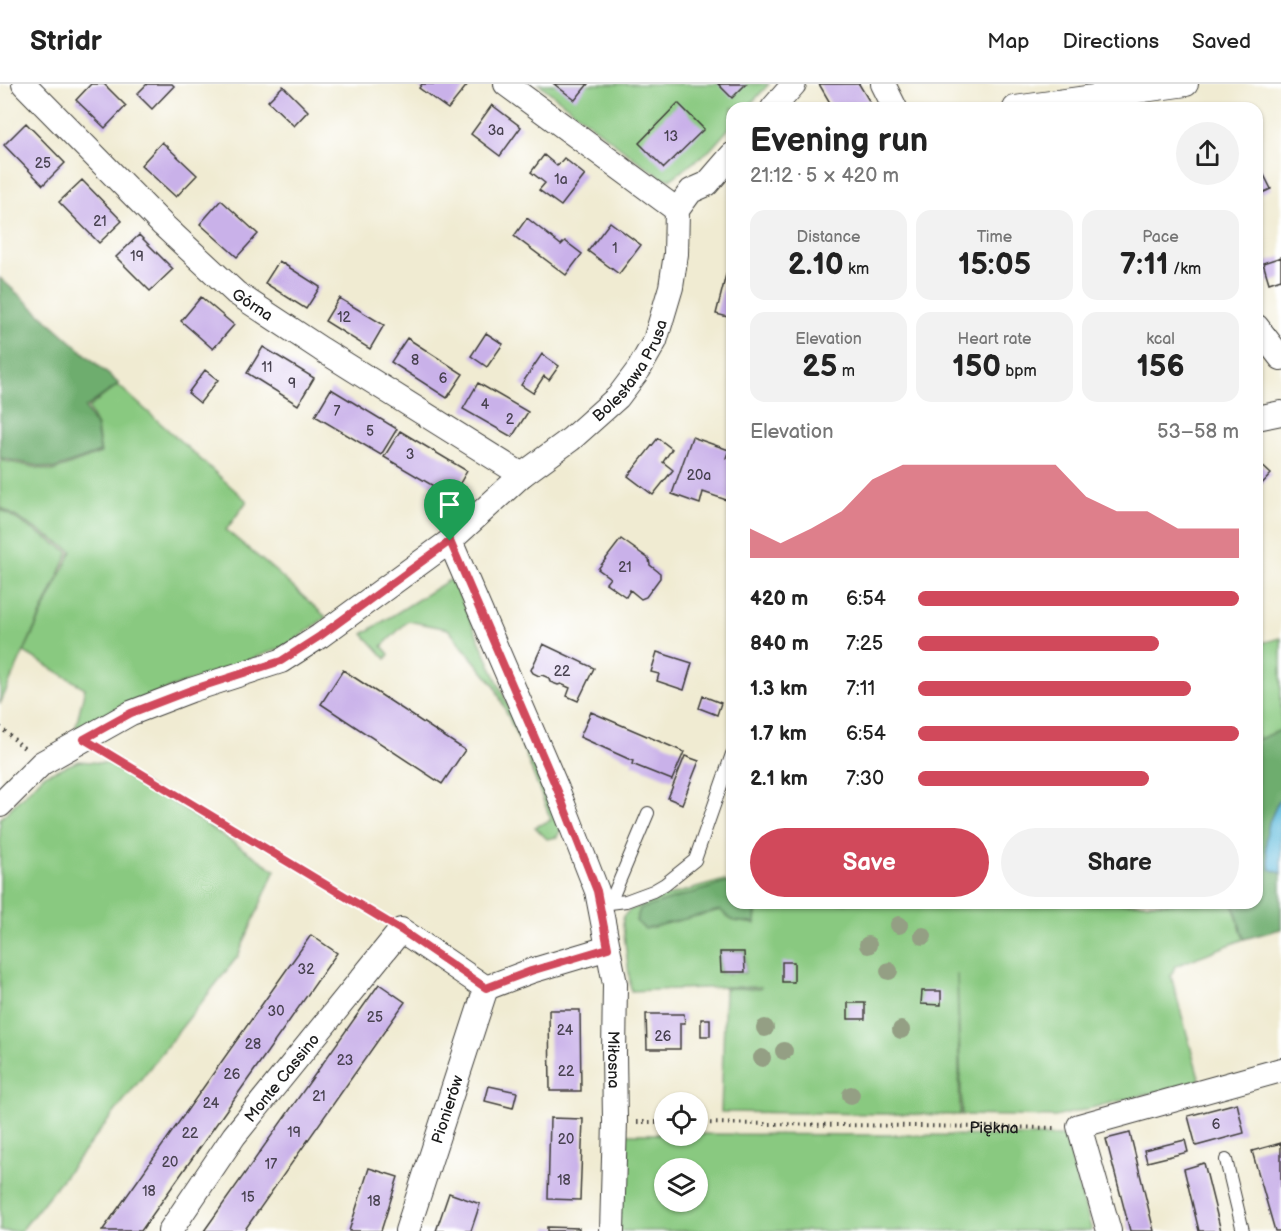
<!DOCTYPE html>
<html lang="en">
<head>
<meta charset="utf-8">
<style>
  :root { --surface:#fff; --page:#f2f2f2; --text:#222; --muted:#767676; --line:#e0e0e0; --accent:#d1495b }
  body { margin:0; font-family:"Balsamiq Sans",sans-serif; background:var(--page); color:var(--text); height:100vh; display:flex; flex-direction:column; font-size:22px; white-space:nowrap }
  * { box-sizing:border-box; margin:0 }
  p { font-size:20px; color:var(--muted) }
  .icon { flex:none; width:33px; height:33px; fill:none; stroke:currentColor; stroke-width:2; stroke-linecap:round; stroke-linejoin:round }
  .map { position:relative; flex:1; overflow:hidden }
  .sheet { position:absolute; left:726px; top:18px; width:537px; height:807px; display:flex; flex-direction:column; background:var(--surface); border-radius:18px; box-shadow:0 2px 4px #0004 }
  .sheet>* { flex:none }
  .controls { position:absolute; left:654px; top:1008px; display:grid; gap:12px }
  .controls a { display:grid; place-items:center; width:54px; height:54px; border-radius:50%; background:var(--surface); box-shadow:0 2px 4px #0004; font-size:30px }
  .pin { position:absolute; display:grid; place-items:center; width:51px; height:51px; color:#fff; margin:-62px -26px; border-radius:50% 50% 50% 0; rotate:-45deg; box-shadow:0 0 6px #0007 }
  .pin .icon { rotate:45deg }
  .round { display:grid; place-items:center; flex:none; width:63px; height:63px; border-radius:32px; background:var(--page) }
  .summary { display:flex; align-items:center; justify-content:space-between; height:102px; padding:0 24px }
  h1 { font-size:33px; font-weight:700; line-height:45px }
  .stats { display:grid; grid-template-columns:repeat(3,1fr); gap:9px; height:102px; padding:6px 24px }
  .stats div { display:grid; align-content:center; border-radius:15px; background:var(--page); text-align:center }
  .stats b { font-size:30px; font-weight:700 }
  .stats small { font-size:16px; font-weight:400 }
  .stats p { font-size:16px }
  .chart { height:168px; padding:12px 24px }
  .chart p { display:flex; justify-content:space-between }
  .chart svg { width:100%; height:108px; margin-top:6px; fill:var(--accent); opacity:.7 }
  .button { display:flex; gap:12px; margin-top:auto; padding:12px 24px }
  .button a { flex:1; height:69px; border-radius:36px; background:var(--accent); color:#fff; font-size:24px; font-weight:700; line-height:69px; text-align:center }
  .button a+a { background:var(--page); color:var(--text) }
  ul { padding:0 24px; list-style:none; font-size:20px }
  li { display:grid; grid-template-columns:96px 72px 1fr; align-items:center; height:45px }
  li i { height:15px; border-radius:8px; background:var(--accent) }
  header { display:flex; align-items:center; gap:36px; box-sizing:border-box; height:84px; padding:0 30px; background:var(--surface); border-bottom:2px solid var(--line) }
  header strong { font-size:28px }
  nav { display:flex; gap:33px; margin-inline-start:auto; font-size:21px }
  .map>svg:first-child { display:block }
</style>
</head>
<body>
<header>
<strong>Stridr</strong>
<nav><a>Map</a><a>Directions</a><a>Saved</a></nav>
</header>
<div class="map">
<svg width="1281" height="1147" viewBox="0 0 1281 1147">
  <rect width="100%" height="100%" fill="#fff"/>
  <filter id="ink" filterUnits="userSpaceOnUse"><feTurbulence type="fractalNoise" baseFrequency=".0167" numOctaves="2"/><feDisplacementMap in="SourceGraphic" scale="12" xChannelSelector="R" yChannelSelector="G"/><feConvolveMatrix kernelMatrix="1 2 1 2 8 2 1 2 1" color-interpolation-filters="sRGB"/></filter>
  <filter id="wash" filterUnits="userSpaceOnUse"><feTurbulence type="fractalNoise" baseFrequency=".008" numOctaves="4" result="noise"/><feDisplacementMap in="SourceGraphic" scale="24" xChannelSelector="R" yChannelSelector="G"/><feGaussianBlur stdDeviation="1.35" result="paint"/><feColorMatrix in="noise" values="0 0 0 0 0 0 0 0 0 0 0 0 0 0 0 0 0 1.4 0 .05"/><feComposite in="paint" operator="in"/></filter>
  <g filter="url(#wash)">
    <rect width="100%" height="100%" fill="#f0ebd2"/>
    <path fill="#89c980" stroke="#52724e" stroke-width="1.5" fill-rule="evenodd" d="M539,0H769L747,24H732V41L710,66L671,95L663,94L634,74Z
      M118,301L247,417L226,446L274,486L326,533L287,562L121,622L75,646L85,604L24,568L72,467L0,423V376L53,387L101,369L97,342L88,324Z
      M0,425L69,468L0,620Z
      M449,496L453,497L530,671L561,745L557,753L547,755L535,743L551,736L527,674L494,601L448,545L408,537L382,562L389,570L386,575L363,550Z
      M1281,554V646L1257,656V560Z
      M79,677L114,680L275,786L238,872L21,1147H0V735L44,691Z
      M724,796L726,799L640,825L636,837L646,845L720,826L733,837L755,840L757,819H1232L1244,855L1175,882L1171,892L1200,997L1055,1033L962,1031L957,890L960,1031L721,1028L725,905L728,904L760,905L761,903H728L631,907L623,842V832L630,826L657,815ZM720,867H745V889H720Z
      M621,1050H664V1052H698V1050L1064,1052L1092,1147H615ZM664,1084H698V1118H664Z"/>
    <path fill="#6ead6e" stroke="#456445" stroke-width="1.5" d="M0,194L119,300L85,324L96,342L100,368L53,385L0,374Z
      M1281,646V715L1279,716L1267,743L1266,765L1270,785L1281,789V845L1244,855L1233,819H1257V656Z
      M732,797V819H756L755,839L733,837L720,826L645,845L636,837L640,825Z"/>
    <path fill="#5dbadb" stroke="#3c6b7c" stroke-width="1.5" d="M1281,715V789L1270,785L1266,765L1267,743L1279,716Z"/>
    <g id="blocks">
      <path fill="#c9b1e9" d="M91,0H104L126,22L105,44L76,16Z
        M147,0H172L174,2L152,25L137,10Z
        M422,0H468L448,25L419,4Z
        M554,0H588L575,16Z
        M718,0H746L732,14Z
        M819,0H859L871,20L864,24H833Z
        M283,2L308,27L294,42L268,17Z
        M678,19L704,45L664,84L639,59Z
        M492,21L521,43L500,72L471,50Z
        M26,39L65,79L43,101L4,61Z
        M162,58L197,91L176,113L141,81Z
        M544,71L557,82L564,74L585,91L561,122L539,106L545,99L531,88Z
        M1257,77L1271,105L1262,109L1257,100Z
        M82,96L122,137L99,159L59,118Z
        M221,116L258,150L237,173L200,140Z
        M527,134L561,161L565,157L582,170L566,191L514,152Z
        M610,138L641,161L619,190L588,167Z
        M139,151L173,185L150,207L116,173Z
        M1281,173V195L1269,199L1263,179Z
        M279,177L320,203L306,225L265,199Z
        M729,179L732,180V234L716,230Z
        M201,213L234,241L213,265L181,237Z
        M339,214L384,241L370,265L325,237Z
        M486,249L503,260L487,283L471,272Z
        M407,254L463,290L447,314L391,278Z
        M263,263L314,294L298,321L247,289Z
        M542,270L559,282L549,296L544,292L533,309L521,301Z
        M205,286L218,296L200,319L188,309Z
        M478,299L528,328L512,353L463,325Z
        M331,305L397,345L381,371L315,332Z
        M400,347L467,387L452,413L384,373Z
        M692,353L729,366L726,374L732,376V418L703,408L700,420L672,410Z
        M658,354L672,365L663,378L673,386L653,411L628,392Z
        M1257,377L1271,390L1257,405Z
        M621,455L649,475L650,481L660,489V494L646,513L641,515L630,506L626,513L606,499L610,494L598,485Z
        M543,560L594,584L578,617L567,612L570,604L561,600L558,601L550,598L549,594L542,591L539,592L533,589L531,586Z
        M657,568L692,579L684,606L657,597L659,590L651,588Z
        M343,586L465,666L442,700L321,620Z
        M703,612L721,619L717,631L699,624Z
        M591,628L684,668L672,696L632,680L633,677L580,653Z
        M685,672L699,677L682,720L668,714Z
        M311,851L337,869L256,984L141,1147H102Z
        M720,868H744L745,888H721Z
        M782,878H794V898H782Z
        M379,900L405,918L244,1147H204Z
        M922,907H941V921L921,920Z
        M848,919H865V935H848Z
        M549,926H580L581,1007H550Z
        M646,930H684L685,939H680V965H647Z
        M701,935H710V952H701Z
        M489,1002L517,1008L513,1024L485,1017Z
        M1237,1019L1244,1049L1196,1062L1188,1032Z
        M550,1034L583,1035L580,1116L548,1115Z
        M1130,1049L1154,1147H1130L1106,1055Z
        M1185,1056L1188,1068L1147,1078L1144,1066Z
        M1281,1059V1147H1275L1252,1067Z
        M1204,1079L1221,1147H1199L1184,1085Z
        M369,1084L398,1093L381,1147H349Z
        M449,1109L480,1120L471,1147H436Z
        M547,1143L579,1144V1147H547Z"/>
    </g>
  </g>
  <g filter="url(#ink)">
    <use href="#blocks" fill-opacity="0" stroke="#3c3b37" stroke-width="1.5"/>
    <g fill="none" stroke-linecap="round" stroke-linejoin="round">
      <g stroke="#3c3b37" stroke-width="14">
        <path id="service" d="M600,810L610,819L626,817L653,807L665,800L695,776L732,670
          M610,819L648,729
          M1226,1076L1243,1147"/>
      </g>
      <g stroke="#3c3b37" stroke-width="26">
        <g id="minor">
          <path id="s2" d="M24,0L163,141L236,209L321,265L522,391"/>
          <path d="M506,0L677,126"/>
          <path d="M883,0L895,24"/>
          <path d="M773,24L794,0"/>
          <path d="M1015,24L1186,0"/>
          <path d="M1257,243L1281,274"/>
          <path d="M1257,334L1281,329"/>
          <path id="s3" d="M450,457L557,705L597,807L615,900L614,969L615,1037L612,1147"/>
          <path id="s4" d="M0,721L42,679L131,629L191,606L281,577L320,552L450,457L522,391L571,355L618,313L639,285L655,257L671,203L676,170L677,126L691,107L707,100L732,71"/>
          <path id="s5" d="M170,1147L234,1052L401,846L486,904L531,887L608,864"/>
          <path id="s6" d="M407,1147L486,904"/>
          <path d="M1109,1147L1079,1042L1281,986"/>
        </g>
      </g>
      <g stroke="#3c3b37" stroke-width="4" stroke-dasharray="1.5 4.5" stroke-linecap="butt">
        <path d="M0,643L24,664"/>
        <path d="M106,668L382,834"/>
        <path d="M637,1038H664"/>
        <path id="s1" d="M698,1039L1057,1044"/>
      </g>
      <use href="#service" stroke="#fff" stroke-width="12"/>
      <use href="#minor" stroke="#fff" stroke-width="24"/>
    </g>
    <g fill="#949f84">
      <circle cx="899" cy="841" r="9"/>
      <circle cx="923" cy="852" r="9"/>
      <circle cx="868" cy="861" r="9"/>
      <circle cx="889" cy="887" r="9"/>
      <circle cx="765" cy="944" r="9"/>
      <circle cx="901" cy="946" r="9"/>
      <circle cx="784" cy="967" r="9"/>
      <circle cx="762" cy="974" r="9"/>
      <circle cx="851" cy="1011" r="9"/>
    </g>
  </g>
  <g fill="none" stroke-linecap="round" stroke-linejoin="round" filter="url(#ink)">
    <g stroke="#fff" stroke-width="12">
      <path id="route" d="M450,457L557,705L597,807L608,864L531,887L486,904L401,846L84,655L131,629L191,606L281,577L320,552Z"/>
    </g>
    <use href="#route" stroke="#d1495b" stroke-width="8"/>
  </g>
  <g text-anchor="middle" stroke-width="6" stroke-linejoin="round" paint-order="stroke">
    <g font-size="14" fill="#47414f">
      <text x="496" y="51">3a</text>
      <text x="671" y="57">13</text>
      <text x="43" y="84">25</text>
      <text x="561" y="100">1a</text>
      <text x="100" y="142">21</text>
      <text x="615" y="169">1</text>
      <text x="137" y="177">19</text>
      <text x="344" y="238">12</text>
      <text x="415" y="281">8</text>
      <text x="267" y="288">11</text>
      <text x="443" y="299">6</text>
      <text x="292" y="304">9</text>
      <text x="485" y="325">4</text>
      <text x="337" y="332">7</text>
      <text x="510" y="340">2</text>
      <text x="370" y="352">5</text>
      <text x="410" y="375">3</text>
      <text x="699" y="396">20a</text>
      <text x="625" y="488">21</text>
      <text x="562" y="592">22</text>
      <text x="306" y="890">32</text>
      <text x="276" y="932">30</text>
      <text x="375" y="938">25</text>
      <text x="565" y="951">24</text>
      <text x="663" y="957">26</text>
      <text x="253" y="965">28</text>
      <text x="345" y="981">23</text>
      <text x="566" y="992">22</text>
      <text x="232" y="995">26</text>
      <text x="319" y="1017">21</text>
      <text x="211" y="1024">24</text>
      <text x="1216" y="1045">6</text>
      <text x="294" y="1053">19</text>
      <text x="190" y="1054">22</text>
      <text x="566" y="1060">20</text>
      <text x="170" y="1083">20</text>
      <text x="271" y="1085">17</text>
      <text x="564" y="1101">18</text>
      <text x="149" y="1112">18</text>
      <text x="248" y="1118">15</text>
      <text x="374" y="1122">18</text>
    </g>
    <g font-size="16" fill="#1c1c1c" stroke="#fff">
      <text dy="6" stroke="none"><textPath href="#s2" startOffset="318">Górna</textPath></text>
      <text dy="6" stroke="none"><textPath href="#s4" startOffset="778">Bolesława Prusa</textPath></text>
      <text dy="6" stroke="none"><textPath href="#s3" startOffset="550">Miłosna</textPath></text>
      <text dy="6" stroke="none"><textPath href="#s5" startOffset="190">Monte Cassino</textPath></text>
      <text dy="6" stroke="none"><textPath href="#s6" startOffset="128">Pionierów</textPath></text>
      <text dy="6" stroke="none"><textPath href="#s1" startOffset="296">Piękna</textPath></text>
    </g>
  </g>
</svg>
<div class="controls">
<a><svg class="icon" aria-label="locate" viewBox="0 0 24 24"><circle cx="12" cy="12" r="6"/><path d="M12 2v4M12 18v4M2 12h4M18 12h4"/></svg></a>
<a><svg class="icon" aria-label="layers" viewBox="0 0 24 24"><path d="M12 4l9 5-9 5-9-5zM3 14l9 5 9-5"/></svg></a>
</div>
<div class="pin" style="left:450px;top:457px;background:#1e9e55"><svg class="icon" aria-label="arrive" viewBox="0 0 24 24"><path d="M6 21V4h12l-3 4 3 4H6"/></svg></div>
<section class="sheet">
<div class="summary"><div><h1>Evening run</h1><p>21:12 · 5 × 420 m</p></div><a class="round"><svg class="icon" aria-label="share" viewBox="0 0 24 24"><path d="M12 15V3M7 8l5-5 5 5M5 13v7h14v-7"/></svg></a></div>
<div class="stats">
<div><p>Distance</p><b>2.10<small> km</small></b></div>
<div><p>Time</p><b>15:05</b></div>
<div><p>Pace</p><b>7:11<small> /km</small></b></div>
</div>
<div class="stats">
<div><p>Elevation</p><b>25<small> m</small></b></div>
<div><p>Heart rate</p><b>150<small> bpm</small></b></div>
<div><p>kcal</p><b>156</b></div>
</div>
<div class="chart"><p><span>Elevation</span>53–58 m</p>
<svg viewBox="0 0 160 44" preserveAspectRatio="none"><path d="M0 44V32L10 38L20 32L30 25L40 12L50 6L60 6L70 6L80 6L90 6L100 6L110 19L120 25L130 25L140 32L150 32L160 32V44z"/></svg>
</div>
<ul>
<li><b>420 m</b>6:54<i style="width:100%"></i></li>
<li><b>840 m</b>7:25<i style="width:75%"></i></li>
<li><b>1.3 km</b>7:11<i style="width:85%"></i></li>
<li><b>1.7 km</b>6:54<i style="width:100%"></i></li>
<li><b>2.1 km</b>7:30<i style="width:72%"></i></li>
</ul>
<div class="button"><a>Save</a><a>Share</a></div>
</section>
</div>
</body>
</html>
